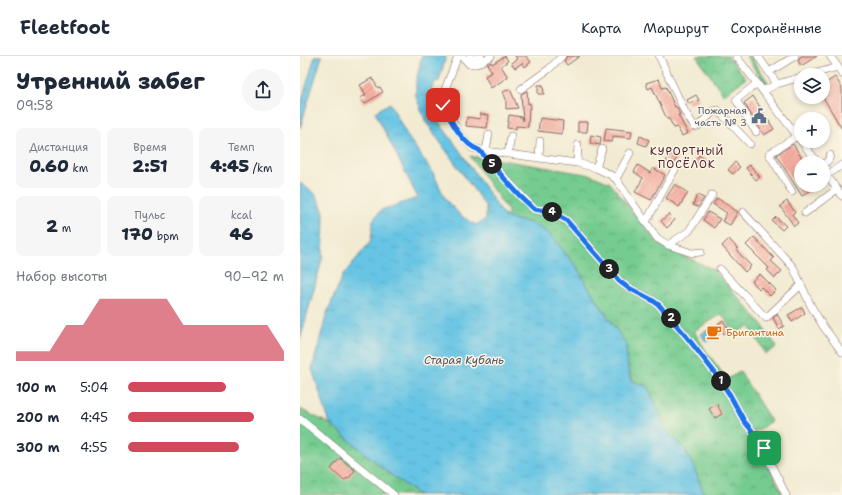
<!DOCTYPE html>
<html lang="ru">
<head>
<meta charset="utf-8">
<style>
  :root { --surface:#fff; --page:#f6f6f7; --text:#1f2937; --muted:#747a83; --line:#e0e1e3; --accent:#d1495b }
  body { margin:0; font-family:"Shantell Sans",sans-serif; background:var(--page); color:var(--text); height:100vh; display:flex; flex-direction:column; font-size:15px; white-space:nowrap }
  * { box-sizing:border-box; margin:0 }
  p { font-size:13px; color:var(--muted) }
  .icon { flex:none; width:22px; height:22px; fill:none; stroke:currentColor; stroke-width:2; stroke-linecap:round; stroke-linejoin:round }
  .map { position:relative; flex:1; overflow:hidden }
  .side { display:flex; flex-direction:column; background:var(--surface); width:300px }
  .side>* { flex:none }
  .tools { position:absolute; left:494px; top:12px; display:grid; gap:8px }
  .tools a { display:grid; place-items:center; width:36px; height:36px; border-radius:50%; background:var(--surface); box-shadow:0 2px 6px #0003; font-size:20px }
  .pin { position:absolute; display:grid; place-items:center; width:34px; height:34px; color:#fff; margin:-17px; border-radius:8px; box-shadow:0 2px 6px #0006 }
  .km { position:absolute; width:20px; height:20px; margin:-10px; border-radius:50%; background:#222; color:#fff; font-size:11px; line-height:20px; text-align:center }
  .round { display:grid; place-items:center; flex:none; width:42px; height:42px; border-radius:21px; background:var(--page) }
  .overview { display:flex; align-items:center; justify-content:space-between; height:68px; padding:0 16px }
  h1 { font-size:22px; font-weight:800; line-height:30px }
  .metrics { display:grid; grid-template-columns:repeat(3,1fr); gap:6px; height:68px; padding:4px 16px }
  .metrics div { display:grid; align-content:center; border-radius:8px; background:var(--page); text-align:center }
  .metrics b { font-size:17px; font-weight:800 }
  .metrics small { font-size:11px; font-weight:400 }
  .metrics p { font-size:11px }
  .chart { height:112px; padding:8px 16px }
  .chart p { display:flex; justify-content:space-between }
  .chart svg { width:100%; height:72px; margin-top:4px; fill:var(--accent); opacity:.7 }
  ul { padding:0 16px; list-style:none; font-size:13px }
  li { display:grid; grid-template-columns:64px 48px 1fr; align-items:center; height:30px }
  li i { height:10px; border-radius:5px; background:var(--accent) }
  header { display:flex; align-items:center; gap:24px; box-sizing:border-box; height:56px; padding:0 20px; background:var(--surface); border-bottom:1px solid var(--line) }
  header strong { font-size:19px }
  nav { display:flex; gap:22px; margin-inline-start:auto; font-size:14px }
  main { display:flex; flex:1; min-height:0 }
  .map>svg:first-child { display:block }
</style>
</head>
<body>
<header>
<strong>Fleetfoot</strong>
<nav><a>Карта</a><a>Маршрут</a><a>Сохранённые</a></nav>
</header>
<main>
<section class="side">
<div class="overview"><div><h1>Утренний забег</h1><p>09:58</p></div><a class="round"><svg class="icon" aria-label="share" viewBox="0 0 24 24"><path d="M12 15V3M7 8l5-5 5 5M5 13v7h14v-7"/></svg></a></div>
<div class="metrics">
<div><p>Дистанция</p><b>0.60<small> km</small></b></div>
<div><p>Время</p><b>2:51</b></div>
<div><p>Темп</p><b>4:45<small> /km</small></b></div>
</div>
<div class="metrics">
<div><b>2<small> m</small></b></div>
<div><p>Пульс</p><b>170<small> bpm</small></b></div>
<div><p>kcal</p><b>46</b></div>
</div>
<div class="chart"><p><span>Набор высоты</span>90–92 m</p>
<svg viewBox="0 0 160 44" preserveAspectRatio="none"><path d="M0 44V38L10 38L20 38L30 22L40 22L50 6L60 6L70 6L80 6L90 6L100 22L110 22L120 22L130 22L140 22L150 22L160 38V44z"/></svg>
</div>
<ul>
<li><b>100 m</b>5:04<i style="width:63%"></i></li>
<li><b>200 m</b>4:45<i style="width:81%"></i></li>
<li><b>300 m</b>4:55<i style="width:71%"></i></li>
</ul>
</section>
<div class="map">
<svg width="542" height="439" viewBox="0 0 542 439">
  <defs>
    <pattern id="park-crowns" width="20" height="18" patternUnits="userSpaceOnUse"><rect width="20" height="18" fill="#75cc90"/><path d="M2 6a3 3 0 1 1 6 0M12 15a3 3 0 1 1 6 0" fill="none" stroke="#62a576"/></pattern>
    <pattern id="water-ripples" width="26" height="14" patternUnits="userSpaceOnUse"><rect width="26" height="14" fill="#66c4e4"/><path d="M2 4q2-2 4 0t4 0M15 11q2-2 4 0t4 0" fill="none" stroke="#5aa8c4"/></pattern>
    <pattern id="building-hatch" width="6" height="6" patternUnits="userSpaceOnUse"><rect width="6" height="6" fill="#f5aea0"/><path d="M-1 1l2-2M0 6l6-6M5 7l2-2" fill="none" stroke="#d4958a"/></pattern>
  </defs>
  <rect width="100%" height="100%" fill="#fcf5e5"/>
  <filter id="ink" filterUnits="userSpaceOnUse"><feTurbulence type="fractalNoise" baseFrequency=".025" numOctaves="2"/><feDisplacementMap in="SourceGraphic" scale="8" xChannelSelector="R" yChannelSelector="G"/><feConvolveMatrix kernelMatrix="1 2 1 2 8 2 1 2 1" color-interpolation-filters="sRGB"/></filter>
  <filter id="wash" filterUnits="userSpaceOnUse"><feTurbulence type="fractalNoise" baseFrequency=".012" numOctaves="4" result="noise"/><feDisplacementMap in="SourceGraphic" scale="16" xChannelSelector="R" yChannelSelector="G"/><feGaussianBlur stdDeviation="0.9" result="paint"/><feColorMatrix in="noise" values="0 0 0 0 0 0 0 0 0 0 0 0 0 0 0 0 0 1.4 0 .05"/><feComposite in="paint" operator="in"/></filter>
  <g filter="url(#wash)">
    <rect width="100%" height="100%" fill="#f2ebd2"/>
    <path fill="#75cc90" stroke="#60765e" d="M446,0H450L468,26L467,27L463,25Z"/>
    <path fill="url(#park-crowns)" stroke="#60765e" d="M396,0H428L446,22L424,39Z
      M170,100L201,104L291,119L310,127L359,188L414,214L461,267L477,291L466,298L449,270L435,278L422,258L394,275L406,295L427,323L440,316L471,365L454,377L483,439H404L397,419L385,393L364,372L361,359L339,328L332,323L325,299L326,288L286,228L278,213L254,183L248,177L204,160L209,157Z
      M0,353L30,368L91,419L119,439H0Z"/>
    <path fill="url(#water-ripples)" stroke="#587288" d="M15,0H22L0,72V51Z
      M122,0H146L139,25L135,26L128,41L133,58L160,95L204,160L211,163L232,167L248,177L254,183L278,213L286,228L326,288C326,296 328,318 332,324C335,328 342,329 347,330L361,359L364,372L385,393L397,419L404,439H119L91,419L30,368L12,313L27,257L43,219L71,185L73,164L81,154L118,142L75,56L90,47L108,81L132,115L146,144L161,160L176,169L186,163V151L126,66L116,41V25Z
      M0,127L15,138L24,156L23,200L0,284Z
      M415,270L420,278L406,286L401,278Z"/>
    <g id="blocks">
      <path fill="url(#building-hatch)" d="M205,0L208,5L201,10L208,21L191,32L185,20L192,16L187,8L191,6L192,8Z
        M215,0H226L231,6L225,11L222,7L215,12L211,7L217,3Z
        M267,0H280L267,9L264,5Z
        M501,0H517L501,10L498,4Z
        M535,21L542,32V73L523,41V29Z
        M72,22L78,32L80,31L83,36L64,48L60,42L66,39L60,29Z
        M359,23L362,32L366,31L375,51H377L380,59H378L388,77L382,80L377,71L374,72L369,63H367L352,31L348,33L346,27Z
        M238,29H243L244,38H238Z
        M210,33L218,52L206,53V43L203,36Z
        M227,35L228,48L230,47L231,52H229L228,71L216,70V73L207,72L209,59L222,61L223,65L221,38Z
        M396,39L399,44L389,48L387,44Z
        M453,40L474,73L464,79L444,47Z
        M180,58L189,59L187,72L166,70L167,61L180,63Z
        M240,62L263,65L262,78L238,75Z
        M278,66H288L287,76H278Z
        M306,72L332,75L331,82L313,80L312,86L304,85Z
        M291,79L301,81L300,89L290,87Z
        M340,80L349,84L346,90L338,87Z
        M493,88L505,107H501V129H519L502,140L476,99Z
        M371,98L378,101L372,109L366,105Z
        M399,99L407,105L402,111L394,105Z
        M435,106L440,111L433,118L428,114Z
        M338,109L350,117L353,112L365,119L351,144L335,136L343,122L334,116Z
        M450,109L460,121L456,124L446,112Z
        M375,128L388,137L379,151L366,142Z
        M397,139L404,142L398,151L393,149Z
        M417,142L438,156L430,169L422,165L427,157L413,148Z
        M487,145L495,156L492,158L498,167L494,170L480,150Z
        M408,156L420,163L414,172L403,164Z
        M369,158L375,164L367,172L361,165Z
        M476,161L486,170L482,174L472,165Z
        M454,181L474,202L471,205L482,215L475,222L467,214L469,212L446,189Z
        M429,183L438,193L437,195L451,210L445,216L422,190Z
        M460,218L476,234L470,240L461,231L459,233L452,225Z
        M502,251L505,257L492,266L488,259Z
        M477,258L484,270L479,273L473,262Z
        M423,264L429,274L424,278L418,268Z
        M417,348L422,358L415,362L409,353Z
        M40,402L55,414L49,422L43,424L31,413Z"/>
    </g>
  </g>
  <g filter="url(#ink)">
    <use href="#blocks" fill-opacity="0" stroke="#856665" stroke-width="1"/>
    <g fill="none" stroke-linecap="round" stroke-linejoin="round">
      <g stroke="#856665" stroke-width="8">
        <path id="minor" d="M158,0L142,41L143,49L159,77L172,92L186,95L277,107L296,112L309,118L316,123L357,182L368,189L392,197L401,196
          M162,0L169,8H177L191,0
          M170,0L172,3L178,2L181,0
          M359,0L385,56L394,70L395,71L398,70L414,55L418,54L450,88
          M436,0L518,107
          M458,0L477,28
          M530,0L538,11
          M469,16L495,0
          M510,19L538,11L542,18
          M221,33L249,13L262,0
          M463,35L477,28L501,21
          M456,76L436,44L457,27
          M179,94L234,153L249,155L266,164L304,207L319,225L327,231L352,244L359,249L386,280L415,317L430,339L444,365L458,382L486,439
          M186,95L189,78
          M208,98L211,80
          M239,102L240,85
          M277,107L278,89
          M523,110L529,103L530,99
          M296,112L302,93
          M523,114L542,140
          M527,119L542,109
          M316,123L330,97
          M492,136L469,98L497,80
          M443,156L493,211L511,250L523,270L542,296
          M505,157L537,133
          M346,166L375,113
          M368,189L389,175L412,139
          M420,213L466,262L501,229
          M0,363L94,439"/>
      </g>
      <use href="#minor" stroke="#fff" stroke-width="7"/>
    </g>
  </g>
  <g fill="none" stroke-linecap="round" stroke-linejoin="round" filter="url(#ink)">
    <g stroke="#fff" stroke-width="8">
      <path id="route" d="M143,49C151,65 162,88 179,94L220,140L234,153L252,156L266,164L304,207L319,225L327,231L352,244L359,249L386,280L415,317L430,339L444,365L458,382L464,392"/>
    </g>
    <use href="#route" stroke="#1a73e8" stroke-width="5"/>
  </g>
  <defs>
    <g id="civic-bare" transform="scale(1.2)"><path d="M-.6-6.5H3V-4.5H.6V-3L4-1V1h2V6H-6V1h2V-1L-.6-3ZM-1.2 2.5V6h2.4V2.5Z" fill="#5c6f8a" stroke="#fcf5e5" stroke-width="2.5" paint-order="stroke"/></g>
    <g id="cafe-bare" transform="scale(1.2)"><path d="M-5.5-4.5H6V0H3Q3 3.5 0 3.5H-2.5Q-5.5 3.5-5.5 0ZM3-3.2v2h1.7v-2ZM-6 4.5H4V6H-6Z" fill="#e8710a" stroke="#fcf5e5" stroke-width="2.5" paint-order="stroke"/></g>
  </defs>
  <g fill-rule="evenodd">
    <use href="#civic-bare" x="459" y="60"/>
    <use href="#cafe-bare" x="414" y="276"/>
  </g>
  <g text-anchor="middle" stroke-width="3" stroke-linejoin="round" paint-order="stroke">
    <g font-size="10" fill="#4e5e75" stroke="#fcf5e5" text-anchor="end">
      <text x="447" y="58">Пожарная<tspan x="447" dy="12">часть № 3</tspan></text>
    </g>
    <g font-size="10" fill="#c56008" stroke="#fcf5e5" text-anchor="start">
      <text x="426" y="280">Бригантина</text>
    </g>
    <g font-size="11" letter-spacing="1" fill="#4a1f2b" stroke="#fcf5e5">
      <text x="387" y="99">КУРОРТНЫЙ<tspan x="387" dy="13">ПОСЁЛОК</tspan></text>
    </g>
    <g font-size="11" font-style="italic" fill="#525162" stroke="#fcf5e5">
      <text x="164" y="308">Старая Кубань</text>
    </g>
  </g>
</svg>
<div class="tools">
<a><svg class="icon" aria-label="layers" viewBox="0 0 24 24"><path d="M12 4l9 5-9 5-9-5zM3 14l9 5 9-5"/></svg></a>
<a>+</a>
<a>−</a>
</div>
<div class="pin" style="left:464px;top:392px;background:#1e9e55"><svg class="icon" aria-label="arrive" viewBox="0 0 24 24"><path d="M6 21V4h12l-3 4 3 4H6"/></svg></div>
<div class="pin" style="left:143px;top:49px;background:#d93025"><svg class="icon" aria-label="check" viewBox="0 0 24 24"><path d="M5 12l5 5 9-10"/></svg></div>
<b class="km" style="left:421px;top:325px">1</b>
<b class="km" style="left:371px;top:262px">2</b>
<b class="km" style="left:309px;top:213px">3</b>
<b class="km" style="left:252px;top:156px">4</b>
<b class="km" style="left:192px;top:108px">5</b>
</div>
</main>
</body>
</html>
